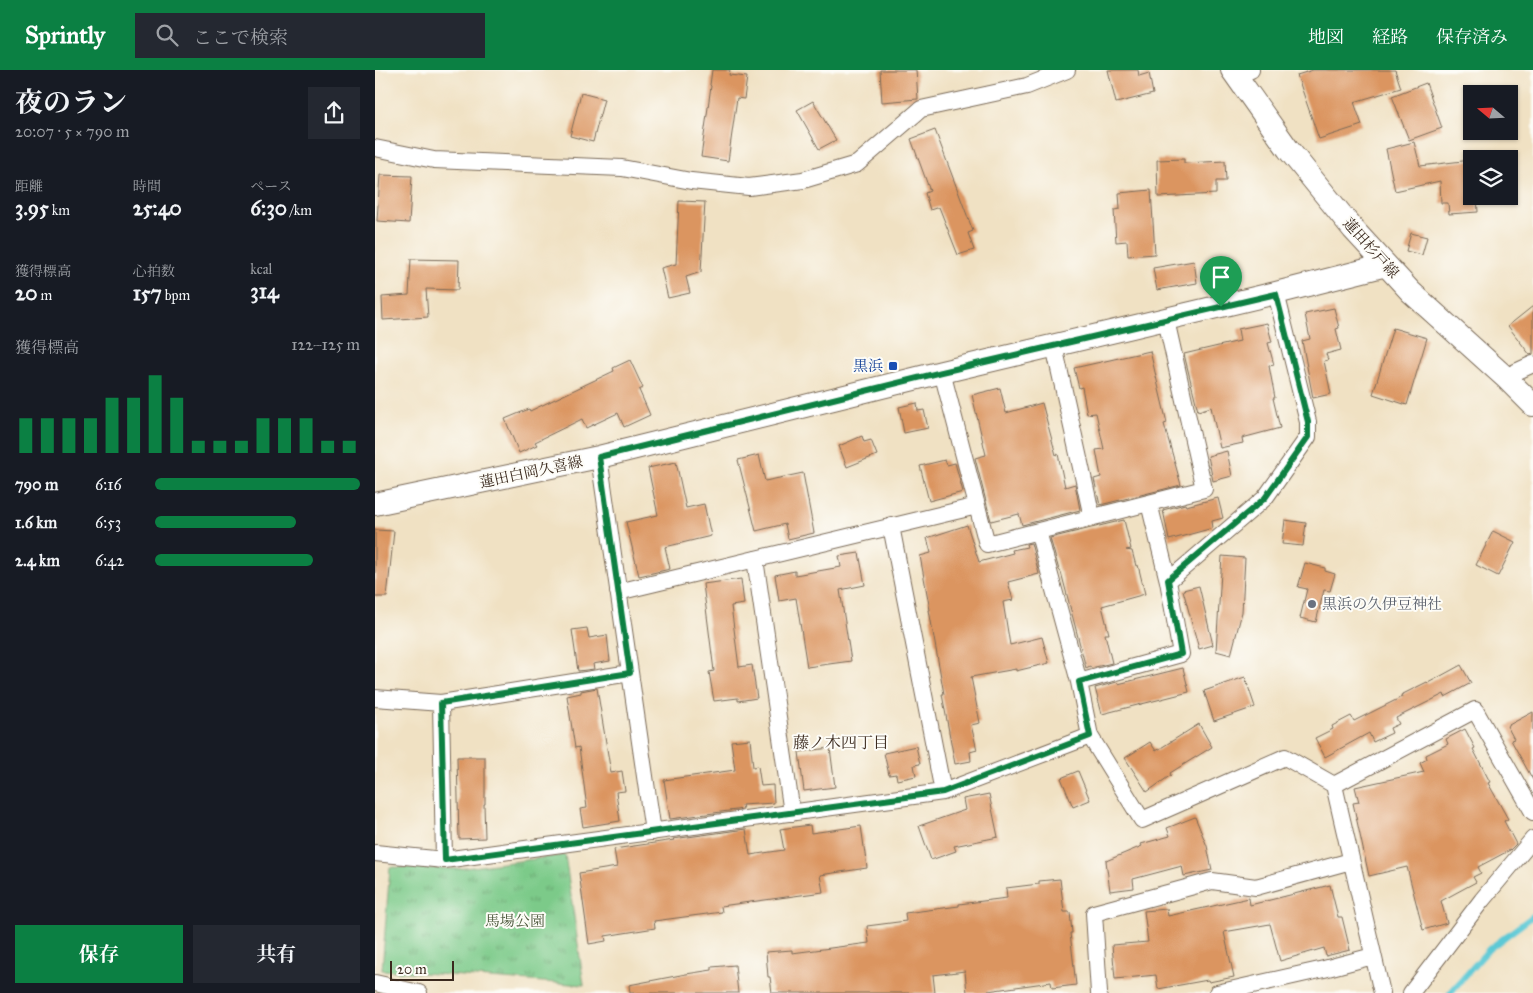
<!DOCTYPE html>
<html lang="ja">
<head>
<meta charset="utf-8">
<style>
  :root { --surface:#171b24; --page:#242831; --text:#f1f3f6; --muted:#9ea1a6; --accent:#0b8043 }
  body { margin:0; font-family:"IM FELL Great Primer","Noto Serif JP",serif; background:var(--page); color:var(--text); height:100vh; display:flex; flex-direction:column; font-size:19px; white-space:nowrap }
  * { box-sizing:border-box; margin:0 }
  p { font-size:16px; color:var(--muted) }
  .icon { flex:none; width:28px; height:28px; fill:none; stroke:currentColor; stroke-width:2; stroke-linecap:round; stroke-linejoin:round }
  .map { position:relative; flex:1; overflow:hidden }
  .drawer { display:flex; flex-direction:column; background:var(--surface); width:375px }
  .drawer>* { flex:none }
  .needle { width:32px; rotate:289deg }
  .controls { position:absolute; left:1088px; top:15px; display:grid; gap:10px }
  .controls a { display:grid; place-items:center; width:55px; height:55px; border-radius:0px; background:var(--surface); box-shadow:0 1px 4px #0004; font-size:25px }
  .scale { position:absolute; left:15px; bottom:12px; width:64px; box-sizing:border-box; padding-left:5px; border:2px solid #3b2a1e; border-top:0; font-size:14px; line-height:18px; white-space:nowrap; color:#3b2a1e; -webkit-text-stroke:4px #fdfcf7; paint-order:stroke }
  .pin { position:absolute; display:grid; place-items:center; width:42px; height:42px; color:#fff; margin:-51px -21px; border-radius:50% 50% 50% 0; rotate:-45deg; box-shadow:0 0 5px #0007 }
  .pin .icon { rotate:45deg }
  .round { display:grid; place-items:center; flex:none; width:52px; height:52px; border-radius:0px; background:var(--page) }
  .summary { display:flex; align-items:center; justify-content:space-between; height:85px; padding:0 15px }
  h1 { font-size:28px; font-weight:700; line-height:38px }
  .figures { display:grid; grid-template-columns:repeat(3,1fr); gap:8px; height:85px; padding:5px 15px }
  .figures div { display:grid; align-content:center }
  .figures b { font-size:21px; font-weight:700 }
  .figures small { font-size:14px; font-weight:400 }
  .figures p { font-size:14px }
  .chart { height:140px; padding:10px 15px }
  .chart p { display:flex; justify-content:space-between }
  .chart svg { width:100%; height:90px; margin-top:5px; stroke:var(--accent); stroke-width:6 }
  .cta { display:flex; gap:10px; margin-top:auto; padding:10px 15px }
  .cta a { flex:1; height:58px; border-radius:0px; background:var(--accent); color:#fff; font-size:20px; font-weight:700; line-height:58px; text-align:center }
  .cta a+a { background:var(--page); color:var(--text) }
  ul { padding:0 15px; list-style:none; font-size:16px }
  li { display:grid; grid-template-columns:80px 60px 1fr; align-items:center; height:38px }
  li i { height:12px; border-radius:6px; background:var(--accent) }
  header { display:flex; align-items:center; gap:30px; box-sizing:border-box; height:70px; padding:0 25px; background:var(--accent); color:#fff }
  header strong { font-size:24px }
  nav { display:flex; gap:28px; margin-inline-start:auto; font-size:18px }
  .search { width:350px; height:45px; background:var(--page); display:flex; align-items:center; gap:12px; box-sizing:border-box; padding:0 18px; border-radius:0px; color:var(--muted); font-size:19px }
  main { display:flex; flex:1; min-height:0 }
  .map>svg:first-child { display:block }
</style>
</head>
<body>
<header>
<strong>Sprintly</strong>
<div class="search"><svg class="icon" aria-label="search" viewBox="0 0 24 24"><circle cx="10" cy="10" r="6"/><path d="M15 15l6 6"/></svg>ここで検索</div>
<nav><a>地図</a><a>経路</a><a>保存済み</a></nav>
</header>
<main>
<section class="drawer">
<div class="summary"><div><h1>夜のラン</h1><p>20:07 · 5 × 790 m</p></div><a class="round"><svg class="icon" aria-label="share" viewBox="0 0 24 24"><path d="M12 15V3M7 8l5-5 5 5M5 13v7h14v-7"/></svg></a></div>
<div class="figures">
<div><p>距離</p><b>3.95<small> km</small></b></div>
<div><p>時間</p><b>25:40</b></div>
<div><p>ペース</p><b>6:30<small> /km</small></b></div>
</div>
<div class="figures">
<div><p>獲得標高</p><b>20<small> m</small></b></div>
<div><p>心拍数</p><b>157<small> bpm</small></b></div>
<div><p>kcal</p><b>314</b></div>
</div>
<div class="chart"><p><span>獲得標高</span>122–125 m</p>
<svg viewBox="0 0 160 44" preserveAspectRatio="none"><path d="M5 44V27M15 44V27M25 44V27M35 44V27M45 44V17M55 44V17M65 44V6M75 44V17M85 44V38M95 44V38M105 44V38M115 44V27M125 44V27M135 44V27M145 44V38M155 44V38"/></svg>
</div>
<ul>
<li><b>790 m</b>6:16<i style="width:100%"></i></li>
<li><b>1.6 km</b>6:53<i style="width:69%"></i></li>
<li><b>2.4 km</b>6:42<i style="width:77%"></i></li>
</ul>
<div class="cta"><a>保存</a><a>共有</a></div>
</section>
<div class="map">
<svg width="1158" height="923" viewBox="0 0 1158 923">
  <defs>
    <pattern id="park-tufts" width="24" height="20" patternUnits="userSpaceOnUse" patternTransform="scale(1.25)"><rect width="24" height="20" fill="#7cca89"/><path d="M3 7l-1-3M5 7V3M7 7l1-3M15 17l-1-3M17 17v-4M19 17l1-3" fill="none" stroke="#67a46f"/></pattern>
  </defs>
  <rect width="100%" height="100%" fill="#fdfcf7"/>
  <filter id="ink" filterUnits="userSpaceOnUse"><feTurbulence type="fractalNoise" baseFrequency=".02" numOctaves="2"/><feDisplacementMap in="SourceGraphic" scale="10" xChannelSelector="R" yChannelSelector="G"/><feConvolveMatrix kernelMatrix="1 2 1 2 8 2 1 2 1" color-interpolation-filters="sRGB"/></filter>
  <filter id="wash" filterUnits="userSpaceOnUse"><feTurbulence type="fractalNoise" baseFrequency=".0096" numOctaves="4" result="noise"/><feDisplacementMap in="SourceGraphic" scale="20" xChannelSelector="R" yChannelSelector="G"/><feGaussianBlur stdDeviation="1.12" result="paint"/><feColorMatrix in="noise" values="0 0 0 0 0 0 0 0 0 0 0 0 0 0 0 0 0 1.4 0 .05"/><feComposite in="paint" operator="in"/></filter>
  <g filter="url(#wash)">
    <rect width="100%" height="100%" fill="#f0e1c3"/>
    <path fill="url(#park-tufts)" stroke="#5c7a54" d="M190,785L209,915L7,900L15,797L82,799Z"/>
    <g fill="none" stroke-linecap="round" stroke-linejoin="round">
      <path stroke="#5dc9d5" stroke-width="6" d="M1075,923L1114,879L1158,846"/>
    </g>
    <g id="blocks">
      <path fill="#db9560" d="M337,0H355L354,5L372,7L369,29L362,28L353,91L326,87L336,16L335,15Z
        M505,0H541L543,29L507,32Z
        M733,0H763L764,6L774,3L778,24L741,33Z
        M938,0H1020L1026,18L979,32L987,55L944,69L922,5Z
        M1051,13L1067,58L1034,70L1017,26Z
        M206,23L229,29L218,72L195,66Z
        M438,31L461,70L444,79L422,40Z
        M560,60L598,161L593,163L599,180L583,185L564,137L555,140L550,123L555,121L536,69Z
        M1039,72L1045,96L1096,90V126H1102L1103,142L1074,144L1073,133H1066L1065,111L1020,121L1011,79Z
        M809,89V93L850,91L851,111H841V124L783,127L782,90Z
        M5,105L37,106L34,153L2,151Z
        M776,120L780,184L753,186L752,171L741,172L739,140L745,139L744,123Z
        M304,131L330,132L326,202L311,207L315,223L293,228L286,198L301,194Z
        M1036,163L1052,167L1047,185L1031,181Z
        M36,189L84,190L83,220L51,219L53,247L8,250L7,227L34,225Z
        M819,191L822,213L782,220L778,198Z
        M1158,236V284L1155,285L1133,256Z
        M959,238L964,258L961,259L966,280L951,284L953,290L949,291L956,324L938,328L927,271L935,269L930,244Z
        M892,253L897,272L893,273L899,295L894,296L900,328H898L905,358L867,368L868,373L845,378L836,337L823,341L809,284L865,271L863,259Z
        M1018,258L1052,268L1032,335L998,324Z
        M775,281L792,353L789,354L806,415L725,435L719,409L726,407L721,380L729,379L721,343L712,344L707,317L704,318L699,298Z
        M255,290L268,318L264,320L275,345L249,357L243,343L211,358L207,349L160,372L162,375L144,383L130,349L154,339L155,341L239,301L238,298Z
        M625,318L631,343L667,333L681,385L683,384L690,417L700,414L705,440L647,455L644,444L616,451L600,388L611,385L597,325Z
        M542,333L543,341L549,340L553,358L529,363L524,337Z
        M487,366L489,372L496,370L502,385L472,397L464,376Z
        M852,381L857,406L838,411L833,386Z
        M384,385L390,411L428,403L439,463L413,469L410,454L381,461L363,390Z
        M570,390L572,395L580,393L588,422L554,431L545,396Z
        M301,392L311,438L329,434L336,466L290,477L295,499L264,506L251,452L283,445L273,398Z
        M843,428L848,448L837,451L838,458L794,470L788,440L810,434L811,436Z
        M749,450L756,479L751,480L757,481L761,496L763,495L770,524L727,536L734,564H730L737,593L716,598L715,596L711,598L686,502L684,500L675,468Z
        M910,450L931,453L928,476L907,474Z
        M592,455L604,492L638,483L637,480L652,477L651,474L656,473L664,504L633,512L638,530L628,532L635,575L667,567L674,593L641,601V599L596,607L605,653L596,655L602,680L595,682L596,691L580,694L567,624H569L554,540H555L545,486L556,483L552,468Z
        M0,460L19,461L12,527H0Z
        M1118,461L1140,472L1123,506L1101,495Z
        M484,483L490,515L465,520L476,591L432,597L421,528L404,531L400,505L420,501V505L466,497L464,486Z
        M847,486L870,488L867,542L856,585L841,581Z
        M930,493L950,498V501L960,504L955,521L949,520L941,552L925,548L932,519L923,517Z
        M366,509L369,534L356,536L364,597L377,595L382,628L363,631V628L339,631L334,602L339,601L328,514Z
        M824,516L838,575L824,579L808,520Z
        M212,558L214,568L232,565L235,591L218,594L219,599L203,601L197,560Z
        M1086,595L1096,613L1070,627L1069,624L1021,648L1024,654L1015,658L1017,663L998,672L994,663L950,687L940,668L958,659L957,656L976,646L979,651L1027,627L1026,625L1052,612L1053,613Z
        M808,598L814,622L727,644L720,618L742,612L743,614Z
        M870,607L880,637L839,651L829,621Z
        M222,618L236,703L247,701L250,721L241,722L245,751L208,757L205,739L212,738L204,677L200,678L192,626L206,623V621Z
        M1158,642V710L1136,670L1139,669L1132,656Z
        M824,654L837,677L795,703L796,705L772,722L750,688L775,672L781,681Z
        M1090,659L1100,678L1098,679L1115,712L1113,713L1133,749L1129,751L1141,774L1135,780L1103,797L1106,803L1098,807L1101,812L1066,831L1072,853L1048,860L1032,797L994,806L978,733L984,732L980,717L1049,702L1045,693L1052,689L1051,685L1073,674L1071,669Z
        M375,669L378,697L383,696L386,716L398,715L399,733L367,735L368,739L295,749L289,710L360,700L356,671Z
        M541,676L545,694L539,695L541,706L522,710L521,704L514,705L509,683Z
        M455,678L460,717L429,721L424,682Z
        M82,687H110V734H109L110,768L84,769Z
        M703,701L715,730L698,737L686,708Z
        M614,724L623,767L579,776L581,781L556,790L544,756L590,740L588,729Z
        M820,747L832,776L837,800L809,806L807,796L758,809L759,818L735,821L731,791L767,776L766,774L795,766L792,758Z
        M435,755L436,763L486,756L492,798L445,805L448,822L346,836L347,842L279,851L280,858L230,866L231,871L214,874L204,803L242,797L239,779L299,770L298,769L371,759L375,785L409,780L405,759Z
        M685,809L689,842H695L697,863H695L701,915L677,918L676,912L613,921V923H592L590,901L558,905L560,923H397L395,907H393L391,882L417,880V883L494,873L492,856L531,851L530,843L584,836V834L632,828L631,818L664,814V811Z
        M955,815L963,847H967L975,880L951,886L949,878L905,891L895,854L849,862L859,907L834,912L833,910L783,919L781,905L740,909L737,875L773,872L769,841L792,839L793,846L874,828L875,835Z
        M360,895L363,923H255L254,915L311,904L337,900V897Z"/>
    </g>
  </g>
  <g filter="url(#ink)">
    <use href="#blocks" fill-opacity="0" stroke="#7a6a58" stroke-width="1"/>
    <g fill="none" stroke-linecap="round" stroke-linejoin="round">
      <g stroke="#7a6a58" stroke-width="18">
        <path id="street" d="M862,6L876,0
          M0,78L59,90L247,98L316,111L374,117L428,110L482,94L546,39L652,16L692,0
          M679,276L717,447
          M567,302L612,474L829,419L791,250
          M1130,307L1158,294
          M224,387L278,762
          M516,456L568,722
          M663,461L704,612L715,666L767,750L910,687L959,715L1007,923
          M380,489L417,743
          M793,511L890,428L933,367V352L901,223
          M243,522L602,436
          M704,612L806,584L793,511L774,433
          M0,628L66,633L255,603
          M66,633L69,790
          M959,715L1100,640L1158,742
          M0,783L69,790L568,722L715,666
          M0,913L44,923
          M724,923L719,843L837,811L881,817L976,791
          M842,923L949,899L998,886
          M1036,923L1107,830L1158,769"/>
      </g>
      <g stroke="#7a6a58" stroke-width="24">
        <path id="secondary" d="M857,0L913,79L978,159L1036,222L1130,307L1158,335
          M0,434L224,387L567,302L901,223L1011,195"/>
      </g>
      <use href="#street" stroke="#fff" stroke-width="16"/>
      <use href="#secondary" stroke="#fff" stroke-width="22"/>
    </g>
  </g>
  <g fill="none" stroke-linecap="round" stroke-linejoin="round" filter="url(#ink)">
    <g stroke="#fff" stroke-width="10">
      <path id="route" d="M901,224L933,352V367L890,428L793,510L806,584L704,612L715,666L568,722L70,790L66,633L255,603L224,387L567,302Z"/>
    </g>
    <use href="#route" stroke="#0b8043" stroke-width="6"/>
  </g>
  <rect fill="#1a4fb4" stroke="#fdfcf7" stroke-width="2" x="513" y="291" width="10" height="10" rx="2.5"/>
  <circle fill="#6b7280" stroke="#fdfcf7" stroke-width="2" cx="937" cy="534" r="5"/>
  <g text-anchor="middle" stroke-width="4" stroke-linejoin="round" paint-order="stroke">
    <g font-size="15" fill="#3b2a1e" stroke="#fdfcf7">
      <text transform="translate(996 178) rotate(48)" y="5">蓮田杉戸線</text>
      <text transform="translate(156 402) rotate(-12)" y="5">蓮田白岡久喜線</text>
    </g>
    <g font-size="15" fill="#164399" stroke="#fdfcf7" text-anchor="end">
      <text x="508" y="301">黒浜</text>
    </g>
    <g font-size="15" fill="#5b616d" stroke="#fdfcf7" text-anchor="start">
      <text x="947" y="539">黒浜の久伊豆神社</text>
    </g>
    <g font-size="15" fill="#4e5a3e" stroke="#fdfcf7">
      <text x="140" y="856">馬場公園</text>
    </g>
    <g font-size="16" fill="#3b2a1e" stroke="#fdfcf7">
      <text x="466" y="678">藤ノ木四丁目</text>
    </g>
  </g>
</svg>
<div class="controls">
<a><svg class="needle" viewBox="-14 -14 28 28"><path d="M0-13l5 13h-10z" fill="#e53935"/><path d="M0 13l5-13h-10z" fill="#9ea1a6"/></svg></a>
<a><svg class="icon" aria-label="layers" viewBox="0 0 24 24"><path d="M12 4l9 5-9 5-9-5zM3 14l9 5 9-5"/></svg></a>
</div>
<div class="scale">20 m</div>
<div class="pin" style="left:846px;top:237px;background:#1e9e55"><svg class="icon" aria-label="arrive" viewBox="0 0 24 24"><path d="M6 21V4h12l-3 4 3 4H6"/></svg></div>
</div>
</main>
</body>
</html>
